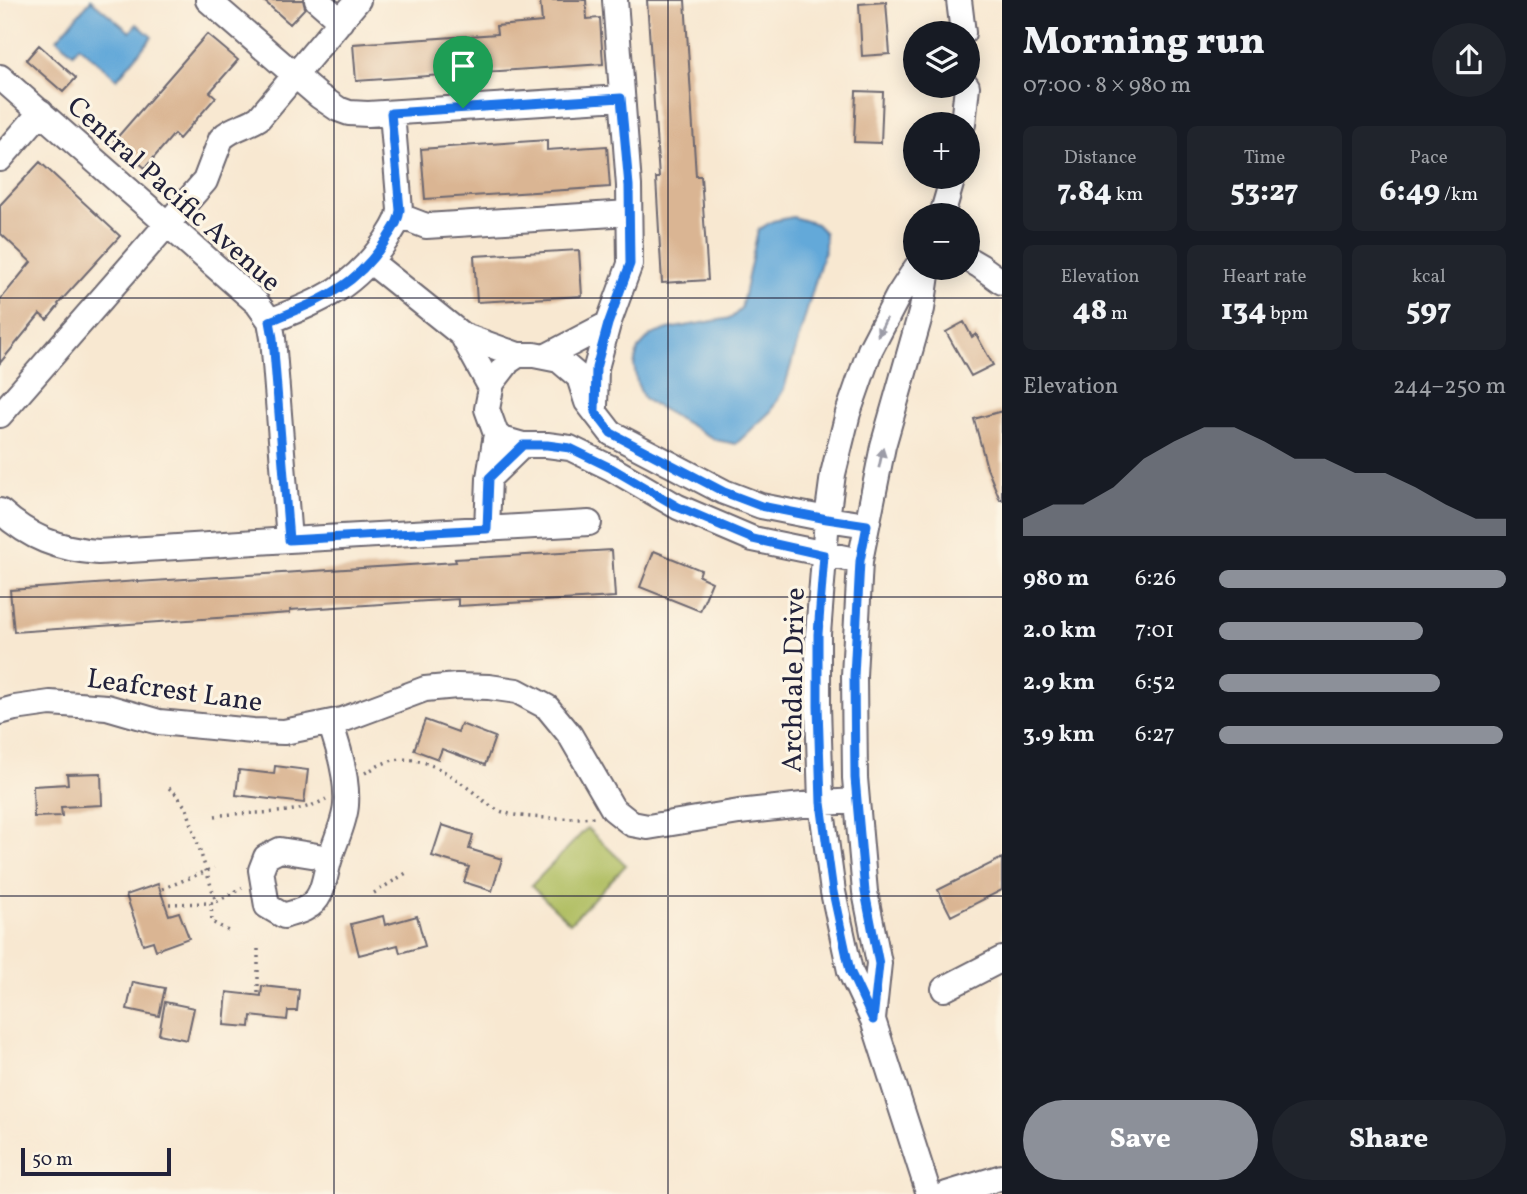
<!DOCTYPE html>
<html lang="en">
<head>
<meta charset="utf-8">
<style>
  :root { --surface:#171b24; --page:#20242c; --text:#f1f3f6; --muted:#9ea1a6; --accent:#8c9099 }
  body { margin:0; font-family:Vollkorn,serif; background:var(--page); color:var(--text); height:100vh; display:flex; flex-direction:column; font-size:26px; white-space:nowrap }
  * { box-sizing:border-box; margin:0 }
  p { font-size:23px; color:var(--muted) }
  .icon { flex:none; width:38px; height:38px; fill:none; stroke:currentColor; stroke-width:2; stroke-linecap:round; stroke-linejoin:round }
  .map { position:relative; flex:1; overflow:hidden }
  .drawer { display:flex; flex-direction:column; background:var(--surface); width:525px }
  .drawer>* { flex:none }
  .fabs { position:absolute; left:903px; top:21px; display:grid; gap:14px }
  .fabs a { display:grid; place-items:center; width:77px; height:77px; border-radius:50%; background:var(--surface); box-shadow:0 4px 18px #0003; font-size:35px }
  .scale { position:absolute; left:21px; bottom:18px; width:150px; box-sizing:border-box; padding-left:7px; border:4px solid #22223b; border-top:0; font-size:19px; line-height:24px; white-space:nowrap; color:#22223b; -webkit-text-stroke:5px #fcf5e5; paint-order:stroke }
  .pin { position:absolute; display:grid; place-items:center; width:60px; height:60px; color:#fff; margin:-72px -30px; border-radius:50% 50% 50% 0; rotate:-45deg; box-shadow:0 0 7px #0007 }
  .pin .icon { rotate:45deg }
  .round { display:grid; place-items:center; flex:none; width:74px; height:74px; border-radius:37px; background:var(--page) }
  .headline { display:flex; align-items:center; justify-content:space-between; height:119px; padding:0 21px }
  h1 { font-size:38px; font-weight:800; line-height:52px }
  .metrics { display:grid; grid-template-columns:repeat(3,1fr); gap:10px; height:119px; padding:7px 21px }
  .metrics div { display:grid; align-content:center; border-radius:10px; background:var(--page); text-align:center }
  .metrics b { font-size:30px; font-weight:800 }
  .metrics small { font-size:19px; font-weight:400 }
  .metrics p { font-size:19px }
  .chart { height:196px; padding:14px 21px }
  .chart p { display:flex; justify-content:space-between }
  .chart svg { width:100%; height:126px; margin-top:7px; fill:var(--accent); opacity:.7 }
  .primary-button { display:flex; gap:14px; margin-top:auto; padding:14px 21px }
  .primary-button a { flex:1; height:80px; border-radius:42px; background:var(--accent); color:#fff; font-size:28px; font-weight:800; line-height:80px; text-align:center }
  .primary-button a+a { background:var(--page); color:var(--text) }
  ul { padding:0 21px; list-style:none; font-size:23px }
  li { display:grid; grid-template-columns:112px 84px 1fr; align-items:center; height:52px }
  li i { height:18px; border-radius:9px; background:var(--accent) }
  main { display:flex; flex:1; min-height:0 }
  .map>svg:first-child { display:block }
</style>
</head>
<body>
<main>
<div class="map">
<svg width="1002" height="1194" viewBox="0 0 1002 1194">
  <rect width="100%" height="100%" fill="#fcf5e5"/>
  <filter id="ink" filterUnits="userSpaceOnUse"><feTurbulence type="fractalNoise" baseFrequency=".0143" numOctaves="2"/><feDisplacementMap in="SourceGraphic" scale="14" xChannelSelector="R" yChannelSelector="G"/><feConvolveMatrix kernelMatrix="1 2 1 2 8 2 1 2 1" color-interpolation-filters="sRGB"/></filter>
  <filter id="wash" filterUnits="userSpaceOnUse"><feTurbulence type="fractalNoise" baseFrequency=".00686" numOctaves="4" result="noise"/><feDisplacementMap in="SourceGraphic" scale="28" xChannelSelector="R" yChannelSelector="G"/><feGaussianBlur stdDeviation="1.57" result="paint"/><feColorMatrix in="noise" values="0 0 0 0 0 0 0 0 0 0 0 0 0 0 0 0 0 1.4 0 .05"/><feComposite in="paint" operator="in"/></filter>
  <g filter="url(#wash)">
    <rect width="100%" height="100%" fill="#f8e8d1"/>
    <path fill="#afbd60" stroke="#68704e" stroke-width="2" d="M587,828L626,865L570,923L531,886Z"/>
    <path fill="#63a9d9" stroke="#42668a" stroke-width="2" d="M91,0L130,32L137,24L152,37L117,79L79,46L73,53L57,39Z
      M793,217L816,224L825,233V248L784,389L770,412L736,444L716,440L644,399L637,383L634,365L638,349L651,335L668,329L731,318L741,309L758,230L773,221Z"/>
    <g id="blocks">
      <path fill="#dab593" d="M263,0H303L305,8L290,24Z
        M540,0H586L587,19L600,18L603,64L356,81L353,44L497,34L496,26L542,22Z
        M647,0H685L696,176H701L708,280L662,283L656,178H659Z
        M886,2L890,54L862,56L859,4Z
        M207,34L238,60L210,92L216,97L179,139L174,134L145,168L114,141Z
        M39,45L76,78L63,92L26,60Z
        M856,91L883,92L881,143L854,142Z
        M547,140V150L607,146L610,187L425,199L421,149Z
        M40,162L120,236L58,304L59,305L47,320L40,314L0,363V300L31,262L0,233V205Z
        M579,250L582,296L477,302L474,256Z
        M964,322L972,337L976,334L993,365L971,376L946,332Z
        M1002,411V500H1000L987,468L974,419Z
        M612,550L615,597L458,606V599L290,610V613L14,632L10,590L138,581V582L456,562L455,559Z
        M654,551L701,570L699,576L712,582L700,611L640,587Z
        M425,720L458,732L461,724L495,737L485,765L442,749L438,759L414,750Z
        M275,766L308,770L304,803L236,795L239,770L274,774Z
        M101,773L102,805L61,807L62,816L34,817L33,786L68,784L67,774Z
        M442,825L473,835L469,849L502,859L492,891L464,882L469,867L432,856Z
        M1002,858V890L951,916L938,890Z
        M158,884L169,915L179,912L189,938L156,950L153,941L143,944L126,895Z
        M383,916L385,925L417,916L425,946L400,953L398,945L359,955L351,924Z
        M133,982L165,988L159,1016L127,1009Z
        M262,986L299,990L297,1011H288L287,1020L251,1016L250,1027L224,1025L227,992L261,996Z
        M165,1002L194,1008L187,1040L159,1034Z"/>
    </g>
  </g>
  <g filter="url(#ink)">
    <use href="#blocks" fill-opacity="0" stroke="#6d6770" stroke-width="2"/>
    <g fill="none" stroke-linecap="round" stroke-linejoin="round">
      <g stroke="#6d6770" stroke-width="28">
        <path id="minor" d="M208,0L319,96L338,109L349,113L368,114L621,98
          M317,0L341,21
          M959,0L963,33
          M0,77L257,303L270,321L273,338L289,540
          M963,124L967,86
          M0,159L41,112
          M942,215L953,177
          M400,216L426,226L629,213
          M968,259L980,266L1002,282
          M371,262L462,335
          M916,268L898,296L870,350L848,413L833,474L827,519L818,634V706L821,803L833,892L850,971L873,1020L929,1194
          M270,321C322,300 354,288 386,240C392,230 399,222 400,210L392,113
          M608,324L630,264L629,186L615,0
          M545,357L608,324L596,368L595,407
          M491,388L462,335L518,355
          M0,415L205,181L221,139C231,128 247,126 259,118L358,0
          M496,434L489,478L523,445
          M0,511C30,538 58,549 98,552L289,540L589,523
          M487,529L489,478
          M860,561L753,539L678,507L611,468L570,448L547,445H523L502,439L496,434L487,409L492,383L509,361L518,355H534L559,360L579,377L587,402L611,433L724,492L761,506L827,519L867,525
          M0,712L15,708L50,703L107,707L159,722L253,731L284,732L342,720L425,689L457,686L489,687L517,691L547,707L570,735L613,809L632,824L648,827L739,812L821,803L857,801
          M330,723C339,748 348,778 346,805C345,822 335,841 330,858C324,875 325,899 306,908C300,912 291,913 284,916L267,906L261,870L266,857L280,850L330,858
          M944,989L1002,959
          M873,1019L879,963L865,892L855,778L854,676L860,561L883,446L922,309L928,268
          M947,1194L1002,1177"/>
      </g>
      <path stroke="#6d6770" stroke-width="3.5" stroke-dasharray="2 5" stroke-linecap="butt" d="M365,773C374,768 384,762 394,760C424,755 450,774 472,791C482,799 491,808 503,812C520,819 574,819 594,817
        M169,788L176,794L187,809L216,902L242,888
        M215,816C251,810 293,818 326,799
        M162,889L214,868
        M374,893L408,872
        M211,903L212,922L231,932
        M169,904L211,903L216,902
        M258,949V993"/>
      <use href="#minor" stroke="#fff" stroke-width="24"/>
    </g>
    <defs><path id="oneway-solid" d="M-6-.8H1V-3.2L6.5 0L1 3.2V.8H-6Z" transform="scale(1.75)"/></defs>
    <g fill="#9c9ca7">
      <use href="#oneway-solid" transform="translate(882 327) rotate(117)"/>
      <use href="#oneway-solid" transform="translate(881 458) rotate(-78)"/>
    </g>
  </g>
  <g fill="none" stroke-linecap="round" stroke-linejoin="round" filter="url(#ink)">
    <g stroke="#fff" stroke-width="14">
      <path id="route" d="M621,98L629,186L630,264L608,324L596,368L595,412L611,433L724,492L761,506L827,519L867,525L860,561L854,676L855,778L865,892L879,964L873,1020L850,971L833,892L821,803L818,706V634L824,555L753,539L678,507L611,468L570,448L547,445H523L489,478L487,529L289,540L273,338L270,321C321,300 355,288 386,240C392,230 399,222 400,210L391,113Z"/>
    </g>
    <use href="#route" stroke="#1a73e8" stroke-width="9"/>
  </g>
  <path fill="none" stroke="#22223b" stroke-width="2" stroke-opacity="0.55" d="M334,0V1194M668,0V1194M0,298H1002M0,597H1002M0,896H1002"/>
  <g text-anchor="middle" stroke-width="6" stroke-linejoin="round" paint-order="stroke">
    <g font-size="28" fill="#22223b" stroke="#fcf5e5">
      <text transform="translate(175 193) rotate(42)" y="10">Central Pacific Avenue</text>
      <text transform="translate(792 680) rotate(-89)" y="10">Archdale Drive</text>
      <text transform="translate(175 689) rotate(8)" y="10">Leafcrest Lane</text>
    </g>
  </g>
</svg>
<div class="fabs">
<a><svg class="icon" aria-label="layers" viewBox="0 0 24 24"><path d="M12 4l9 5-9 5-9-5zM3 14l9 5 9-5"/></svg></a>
<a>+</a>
<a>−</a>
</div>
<div class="scale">50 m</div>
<div class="pin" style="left:463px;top:108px;background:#1e9e55"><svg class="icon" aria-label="arrive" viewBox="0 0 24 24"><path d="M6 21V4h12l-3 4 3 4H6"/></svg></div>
</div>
<section class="drawer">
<div class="headline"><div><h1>Morning run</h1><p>07:00 · 8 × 980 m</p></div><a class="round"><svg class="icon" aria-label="share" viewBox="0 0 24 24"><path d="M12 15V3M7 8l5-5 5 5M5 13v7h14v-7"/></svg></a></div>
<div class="metrics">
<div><p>Distance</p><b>7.84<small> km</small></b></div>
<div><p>Time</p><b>53:27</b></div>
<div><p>Pace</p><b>6:49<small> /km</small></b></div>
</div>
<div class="metrics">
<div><p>Elevation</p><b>48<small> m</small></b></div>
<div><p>Heart rate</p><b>134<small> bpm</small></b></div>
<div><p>kcal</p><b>597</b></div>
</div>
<div class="chart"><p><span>Elevation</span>244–250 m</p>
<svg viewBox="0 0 160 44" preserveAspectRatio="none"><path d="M0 44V38L10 33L20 33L30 27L40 17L50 11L60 6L70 6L80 11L90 17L100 17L110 22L120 22L130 27L140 33L150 38L160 38V44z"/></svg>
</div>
<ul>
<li><b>980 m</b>6:26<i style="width:100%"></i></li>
<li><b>2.0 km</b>7:01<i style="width:71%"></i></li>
<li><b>2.9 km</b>6:52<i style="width:77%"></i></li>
<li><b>3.9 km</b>6:27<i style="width:99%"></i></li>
</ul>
<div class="primary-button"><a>Save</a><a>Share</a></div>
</section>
</main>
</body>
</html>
